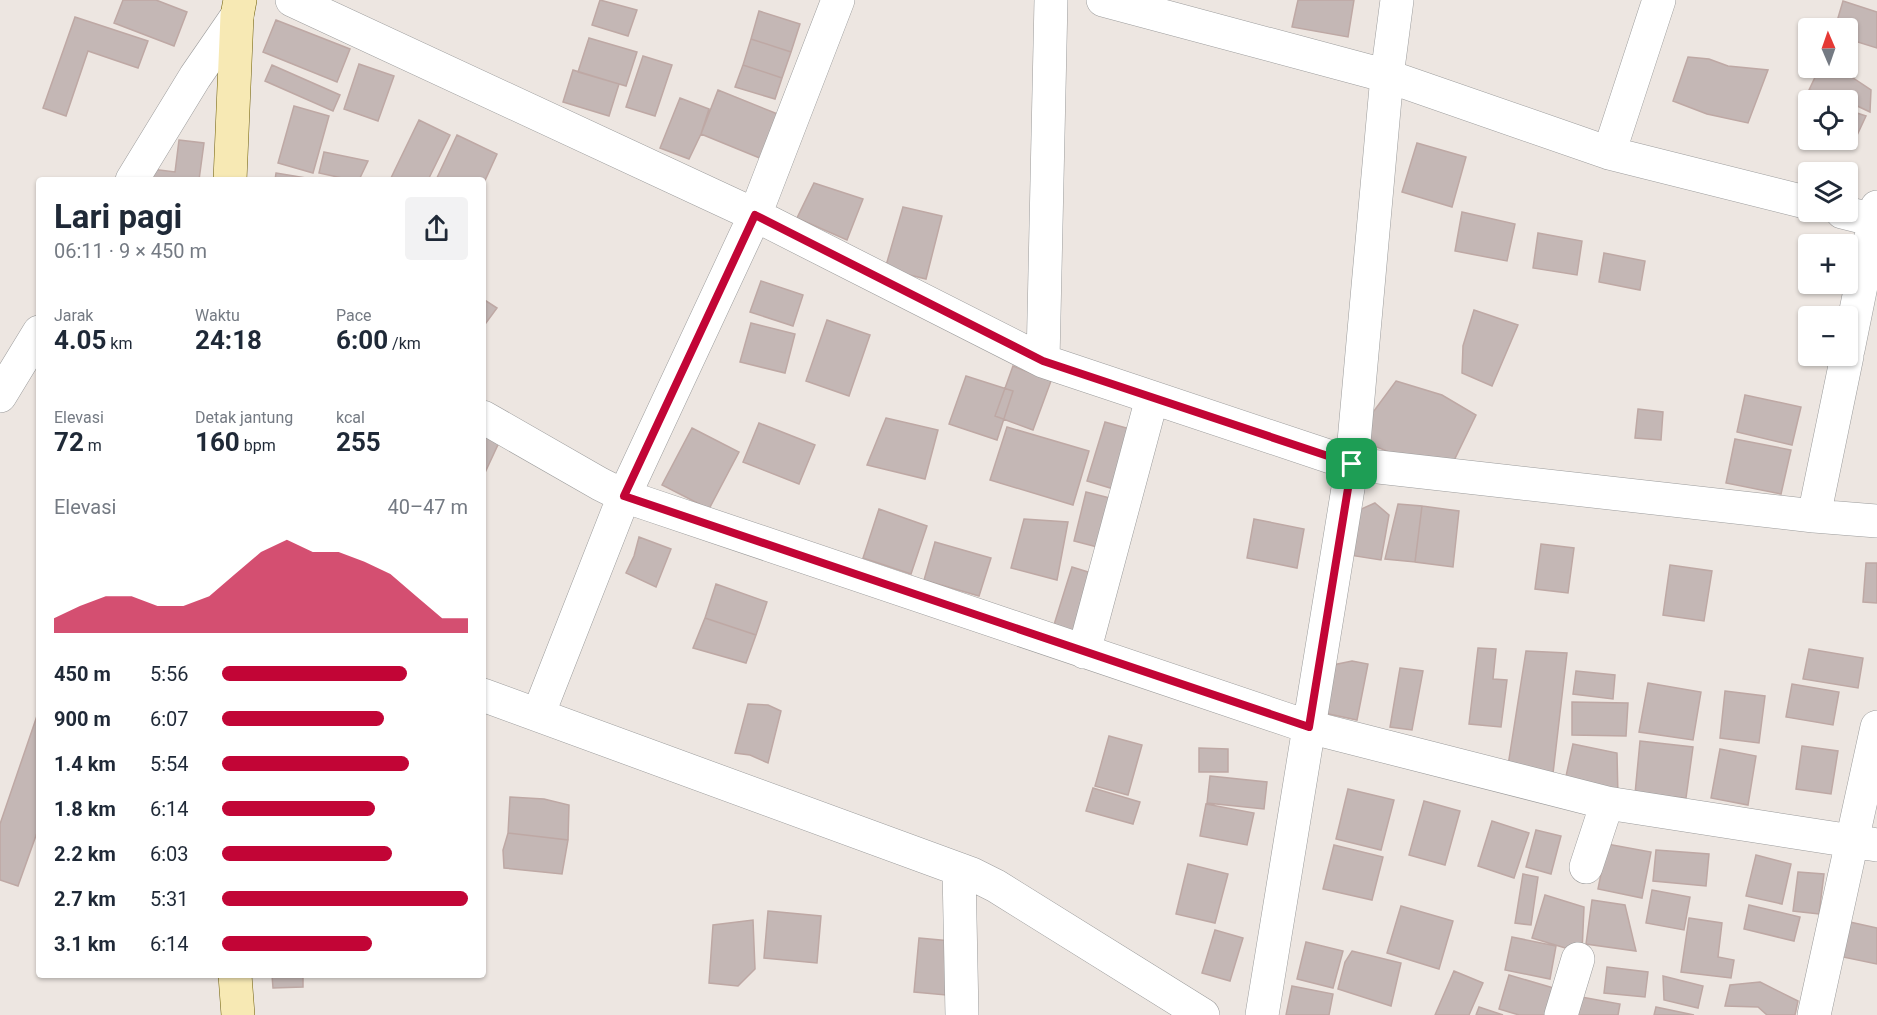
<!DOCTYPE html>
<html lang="id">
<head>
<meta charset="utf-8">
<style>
  :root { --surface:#fff; --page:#f2f2f3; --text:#1f2937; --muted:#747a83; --accent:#c20536 }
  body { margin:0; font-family:Roboto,sans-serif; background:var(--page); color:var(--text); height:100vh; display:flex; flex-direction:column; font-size:22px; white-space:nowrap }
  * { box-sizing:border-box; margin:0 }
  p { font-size:20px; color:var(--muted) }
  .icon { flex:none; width:33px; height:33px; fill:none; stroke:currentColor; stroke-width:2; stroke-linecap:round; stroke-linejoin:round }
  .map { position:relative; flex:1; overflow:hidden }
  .drawer { position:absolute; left:36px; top:177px; width:450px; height:801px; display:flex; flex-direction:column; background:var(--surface); border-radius:6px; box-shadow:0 2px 4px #0004 }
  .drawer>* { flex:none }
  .needle { width:39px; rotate:358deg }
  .controls { position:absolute; left:1798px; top:18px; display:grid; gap:12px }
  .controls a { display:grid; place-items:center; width:60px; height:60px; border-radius:6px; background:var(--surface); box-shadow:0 2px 4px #0004; font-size:30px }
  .pin { position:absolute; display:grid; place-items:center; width:51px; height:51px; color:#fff; margin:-26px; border-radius:12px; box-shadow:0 3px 9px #0006 }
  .round { display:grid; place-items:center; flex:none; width:63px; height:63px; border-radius:6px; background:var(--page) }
  .overview { display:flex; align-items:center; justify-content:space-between; height:102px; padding:0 18px }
  h1 { font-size:33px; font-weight:700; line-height:45px }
  .stats { display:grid; grid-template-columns:repeat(3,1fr); gap:9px; height:102px; padding:6px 18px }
  .stats div { display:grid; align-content:center }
  .stats b { font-size:26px; font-weight:700 }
  .stats small { font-size:16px; font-weight:400 }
  .stats p { font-size:16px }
  .chart { height:168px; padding:12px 18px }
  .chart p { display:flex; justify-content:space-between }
  .chart svg { width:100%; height:108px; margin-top:6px; fill:var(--accent); opacity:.7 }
  ul { padding:0 18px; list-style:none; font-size:20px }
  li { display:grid; grid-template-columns:96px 72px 1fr; align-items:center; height:45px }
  li i { height:15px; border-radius:8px; background:var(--accent) }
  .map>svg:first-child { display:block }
</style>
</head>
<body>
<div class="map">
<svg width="1877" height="1015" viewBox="0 0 1877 1015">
  <rect width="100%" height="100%" fill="#ede6e1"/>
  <path fill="#c4b7b5" stroke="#bea8a4" stroke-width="1.5" d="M123,0H156L187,12L174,46L114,23Z
    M600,0L637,10L628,36L592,25Z
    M1298,0H1354L1348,37L1292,27Z
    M1843,1L1877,12V48L1848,39V28H1835Z
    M759,11L800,24L791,52L751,39Z
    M75,17L148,41L138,68L88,51L66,116L43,108Z
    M276,20L350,49L337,82L263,52Z
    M589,38L637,52L626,86L578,72Z
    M751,39L791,52L782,78L743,65Z
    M643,56L672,65L655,116L626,107Z
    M1688,57L1709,59L1728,66L1768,70L1748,123L1707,114L1673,101Z
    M359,64L394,76L378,121L344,109Z
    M272,65L340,95L333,111L265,81Z
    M743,65L782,78L775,99L735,87Z
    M573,70L619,84L609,116L563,102Z
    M1818,71L1844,72L1871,90L1870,112L1836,96L1809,90Z
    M718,90L780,115L762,159L701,134Z
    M1809,97L1821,100H1809V127L1802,125Z
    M680,98L709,109L701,134L689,159L660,148Z
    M294,106L329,116L313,173L278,163Z
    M1848,110L1866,116L1852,146L1841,140H1848Z
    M419,120L450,135L428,180H395L391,178Z
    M457,135L497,154L483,185V180H436Z
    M179,140L204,143L199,180H150L152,169L175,172Z
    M1417,143L1466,157L1452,207L1402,192Z
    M324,152L368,161L359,180H351L319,173Z
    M276,173L318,180H275Z
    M814,183L863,199L847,240L797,218Z
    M903,207L942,216L926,279L885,269Z
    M1462,212L1515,224L1507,261L1455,251Z
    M1538,233L1582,241L1577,275L1533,268Z
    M1604,253L1645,261L1640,290L1599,282Z
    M761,281L803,295L793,326L750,312Z
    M483,299L497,308L483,327Z
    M1474,310L1518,325L1492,386L1462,373L1463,346Z
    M827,320L870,335L849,396L806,381Z
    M751,323L795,334L785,373L740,362Z
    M1013,366L1051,381L1033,430L995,416Z
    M966,376L1013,391L997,440L949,424Z
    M1396,381L1442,395L1476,415L1447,475L1354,438Z
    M1745,395L1801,407L1792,445L1737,432Z
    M1638,409L1663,412L1661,440L1635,438Z
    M886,418L938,430L925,479L867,465Z
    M1105,422L1137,431L1120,491L1087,481Z
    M759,423L815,445L799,484L743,462Z
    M483,427L502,436L483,477Z
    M1007,427L1089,451L1073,505L990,480Z
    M692,428L739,452L709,509L662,485Z
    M1735,439L1791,450L1781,494L1726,483Z
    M1086,492L1118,500L1105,549L1074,541Z
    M1375,503L1389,515L1381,560L1349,555L1357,511Z
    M1398,504L1422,506L1415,562L1385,559Z
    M1422,506L1459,511L1453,567L1415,562Z
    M879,509L927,526L911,574L863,558Z
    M1024,519L1068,522L1057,580L1011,568Z
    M1254,519L1304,529L1297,568L1247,558Z
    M639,537L671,549L656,587L626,573L634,556Z
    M935,542L991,558L979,596L924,580Z
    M1541,544L1574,548L1568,593L1535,589Z
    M1866,563H1877V603L1863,602Z
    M1670,565L1712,571L1704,621L1663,615Z
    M1072,567L1098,575L1080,636L1053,628Z
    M716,584L767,602L756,635L705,618Z
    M705,618L756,635L746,663L693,648Z
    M1478,648L1496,649L1493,679L1507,680L1501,727L1469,724Z
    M1809,649L1863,658L1858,688L1803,679Z
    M1526,651L1567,653L1552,782L1507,772Z
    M1352,661L1368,664L1357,720L1324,713L1333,665Z
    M1400,668L1423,671L1412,730L1390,727Z
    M1576,671L1615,675L1613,699L1573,694Z
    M1648,683L1701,692L1693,740L1639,732Z
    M1792,684L1839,692L1833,725L1786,717Z
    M1725,691L1765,696L1759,743L1720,738Z
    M1572,702L1628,703L1626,736L1572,735Z
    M748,704L768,705L781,711L768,763L750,755L735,753Z
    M39,710V827L18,886L0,880V824Z
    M1109,736L1142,745L1128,795L1095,786Z
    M1640,741L1693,747L1686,798L1635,794Z
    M1573,744L1617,753L1618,798L1563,790Z
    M1802,746L1838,751L1831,794L1796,789Z
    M1199,748L1228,749V772H1199Z
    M1720,749L1756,756L1748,805L1711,798Z
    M1210,776L1267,782L1264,809L1207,803Z
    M1093,788L1140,802L1133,824L1086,811Z
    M1348,789L1394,800L1381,850L1336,839Z
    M510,797L544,799L569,805L568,840L508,833Z
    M1424,801L1460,811L1445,865L1409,855Z
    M1206,804L1254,813L1247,845L1200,836Z
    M1492,821L1529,833L1514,878L1478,866Z
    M1536,830L1561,836L1551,874L1526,867Z
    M508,833L568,840L562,874L504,868L503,850Z
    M1607,844L1651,852L1642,898L1598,889Z
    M1334,845L1383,857L1372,900L1323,889Z
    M1656,850L1709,854L1706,886L1653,881Z
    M1756,855L1791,864L1782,904L1746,896Z
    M1188,864L1228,874L1215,923L1176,914Z
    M1798,872L1824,874L1819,914L1793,911Z
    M1523,874L1538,877L1531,925L1515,923Z
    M1652,890L1690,897L1684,930L1646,923Z
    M1545,895L1584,907L1582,953L1532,938Z
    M1592,900L1625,905L1636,951L1586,944Z
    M1749,905L1800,917L1794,941L1744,929Z
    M1401,906L1453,921L1439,969L1387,953Z
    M768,911L821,916L817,963L764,958Z
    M1689,918L1722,923L1718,957L1734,960L1731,978L1681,972Z
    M753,920L755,969L738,986L709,983L713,925Z
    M1850,922L1877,928V964L1843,957Z
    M1215,930L1243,938L1230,981L1202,973Z
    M1512,937L1556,946L1550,979L1505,970Z
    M919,938L951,941L946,995L914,992Z
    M1306,942L1343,951L1333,988L1297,979Z
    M1352,951L1401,963L1391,1006L1338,989L1345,962Z
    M1607,967L1648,972L1645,997L1604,993Z
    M1454,971L1483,983L1469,1015H1435Z
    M272,975H303V987L273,988Z
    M1509,975L1557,989L1549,1015H1519L1499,1009Z
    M1663,976L1703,986L1698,1008L1664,1000Z
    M1760,982L1798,1001L1795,1015H1767L1758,1007L1725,1006L1730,985Z
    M1292,986L1333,994L1329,1015H1286Z
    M1576,996L1620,1004L1618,1015H1573Z
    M1479,1007L1503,1015H1476Z
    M1656,1007L1694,1015H1654Z"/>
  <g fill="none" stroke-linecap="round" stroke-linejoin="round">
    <g stroke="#9c9c9c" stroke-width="34">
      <path id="street" d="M292,0L755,215L1043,361L1352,464L1814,516L1877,521
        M1103,0L1387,76L1609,153L1809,203
        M1609,153L1659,0
        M132,180L195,77L237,16
        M1842,212L1874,220
        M1848,350L1877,207
        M1043,361L1051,0
        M0,396L39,332
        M483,417L600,484L624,496L1309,727L1607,803L1877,845
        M1814,516L1847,356
        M1084,652L1152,398
        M483,695L972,874L996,886L1203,1015
        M538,715L624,496L755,215L838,0
        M1586,867L1607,803
        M959,870L962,1015
        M1262,1015L1352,464L1387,76L1397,0
        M1561,1015L1578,959
        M1814,1015L1877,727"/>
    </g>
    <g stroke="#6e5e07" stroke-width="34">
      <path id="secondary" d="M230,180L237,16L240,0
        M235,975L238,1015"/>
    </g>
    <use href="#street" stroke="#fff" stroke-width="33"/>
    <use href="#secondary" stroke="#f7e9b4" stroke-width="33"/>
  </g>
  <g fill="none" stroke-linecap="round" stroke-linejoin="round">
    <g stroke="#fff" stroke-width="12">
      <path id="route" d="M755,215L1043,361L1352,464L1309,727L624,496Z"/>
    </g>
    <use href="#route" stroke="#c20536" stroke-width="8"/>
  </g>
</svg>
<div class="controls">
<a><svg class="needle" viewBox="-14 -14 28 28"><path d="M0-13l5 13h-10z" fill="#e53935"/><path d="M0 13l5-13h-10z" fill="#747a83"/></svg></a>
<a><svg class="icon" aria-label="locate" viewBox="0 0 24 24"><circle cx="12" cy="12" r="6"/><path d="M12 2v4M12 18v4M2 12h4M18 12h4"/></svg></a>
<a><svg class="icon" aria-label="layers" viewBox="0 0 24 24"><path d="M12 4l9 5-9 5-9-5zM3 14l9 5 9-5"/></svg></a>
<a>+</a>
<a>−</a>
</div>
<div class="pin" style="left:1352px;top:464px;background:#1e9e55"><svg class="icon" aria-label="arrive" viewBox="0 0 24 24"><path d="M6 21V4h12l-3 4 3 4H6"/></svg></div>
<section class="drawer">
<div class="overview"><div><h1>Lari pagi</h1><p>06:11 · 9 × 450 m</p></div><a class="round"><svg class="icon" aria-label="share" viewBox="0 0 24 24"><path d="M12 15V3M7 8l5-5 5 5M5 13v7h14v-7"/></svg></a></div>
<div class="stats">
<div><p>Jarak</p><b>4.05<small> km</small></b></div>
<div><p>Waktu</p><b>24:18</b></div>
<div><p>Pace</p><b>6:00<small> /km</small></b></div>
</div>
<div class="stats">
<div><p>Elevasi</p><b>72<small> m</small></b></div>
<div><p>Detak jantung</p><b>160<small> bpm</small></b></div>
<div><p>kcal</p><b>255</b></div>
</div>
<div class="chart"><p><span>Elevasi</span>40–47 m</p>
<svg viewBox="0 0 160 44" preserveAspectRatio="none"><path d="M0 44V38L10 33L20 29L30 29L40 33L50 33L60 29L70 20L80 11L90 6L100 11L110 11L120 15L130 20L140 29L150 38L160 38V44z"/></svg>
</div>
<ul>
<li><b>450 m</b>5:56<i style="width:75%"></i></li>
<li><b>900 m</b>6:07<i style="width:66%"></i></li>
<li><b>1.4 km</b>5:54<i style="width:76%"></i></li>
<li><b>1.8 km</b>6:14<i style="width:62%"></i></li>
<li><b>2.2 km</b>6:03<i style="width:69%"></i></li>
<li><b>2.7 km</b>5:31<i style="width:100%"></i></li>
<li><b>3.1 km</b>6:14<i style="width:61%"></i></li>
</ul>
</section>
</div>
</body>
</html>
